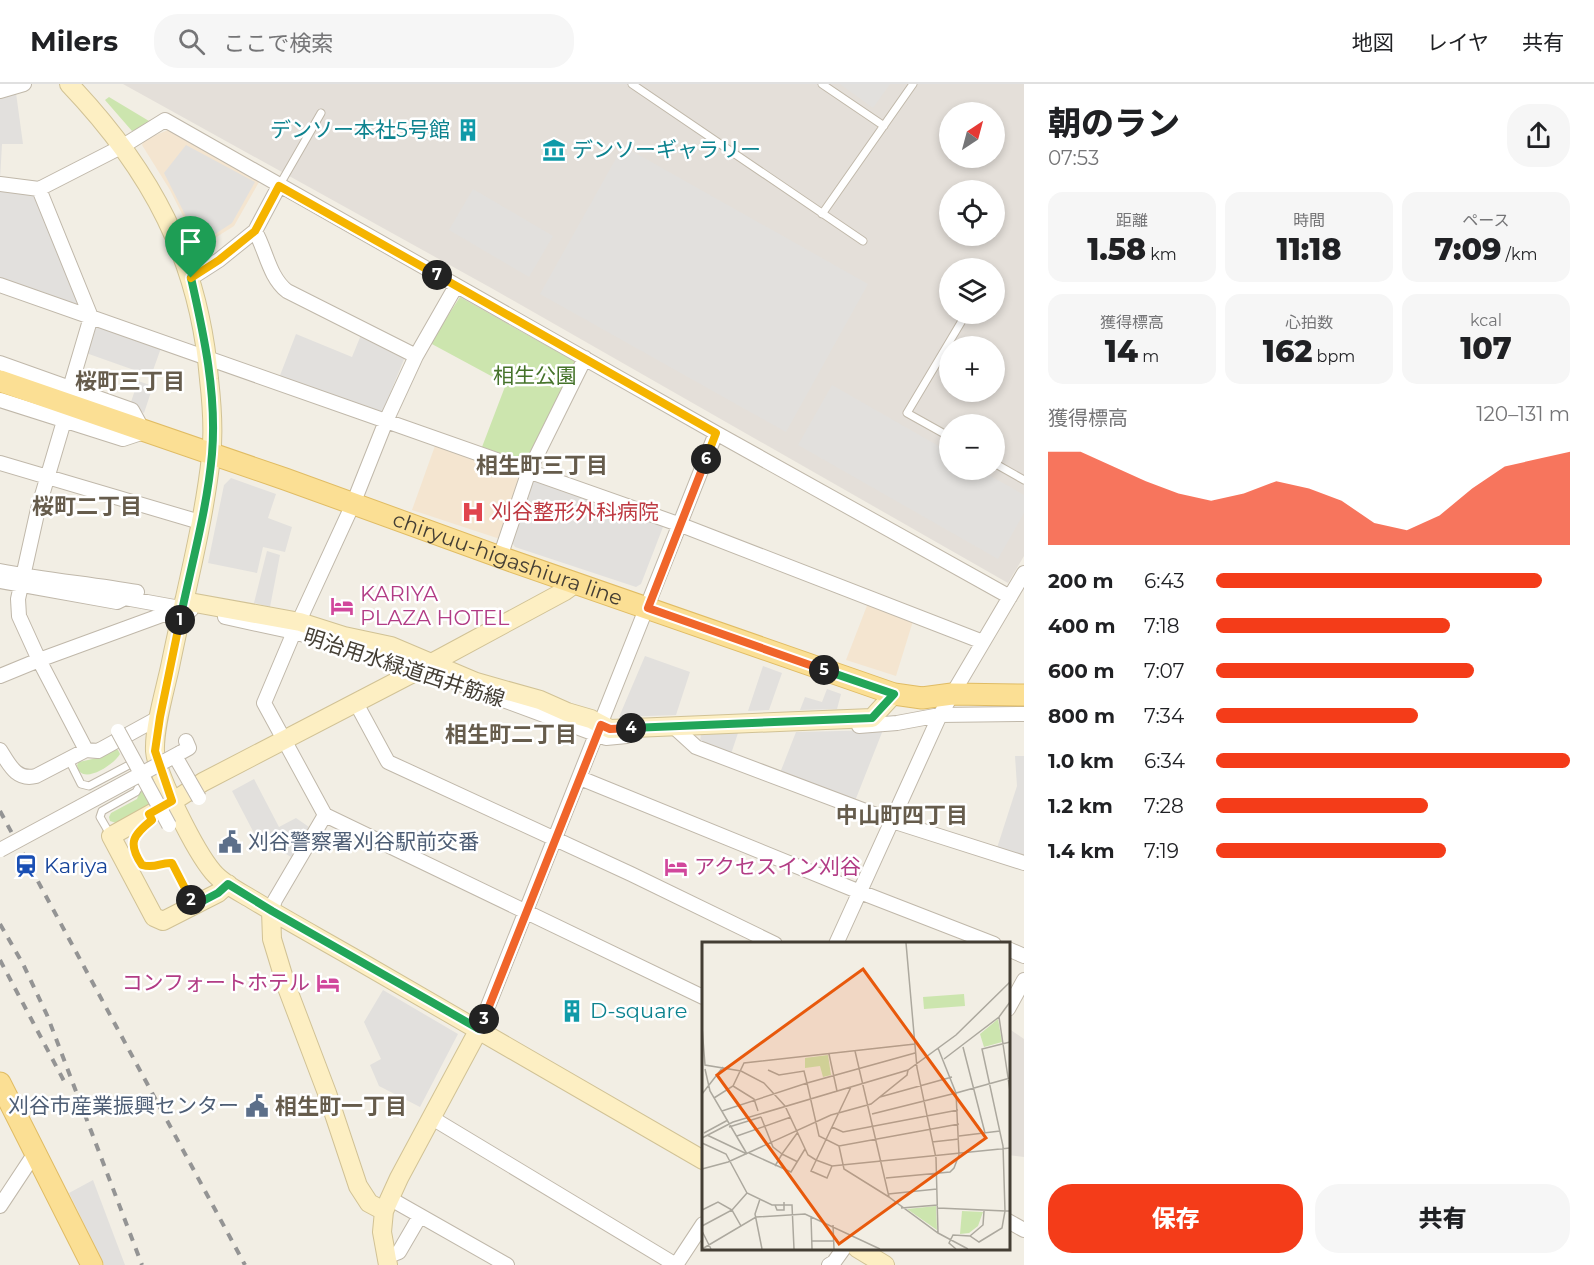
<!DOCTYPE html>
<html lang="ja">
<head>
<meta charset="utf-8">
<style>
  :root { --surface:#fff; --page:#f6f6f6; --text:#202124; --muted:#757577; --line:#e0e0e0; --accent:#f43c19 }
  body { margin:0; font-family:Montserrat,"Noto Sans JP",sans-serif; background:var(--page); color:var(--text); height:100vh; display:flex; flex-direction:column; font-size:22px; white-space:nowrap }
  * { box-sizing:border-box; margin:0 }
  p { font-size:20px; color:var(--muted) }
  .icon { flex:none; width:33px; height:33px; fill:none; stroke:currentColor; stroke-width:2; stroke-linecap:round; stroke-linejoin:round }
  .map { position:relative; flex:1; overflow:hidden }
  .drawer { display:flex; flex-direction:column; background:var(--surface); width:570px }
  .drawer>* { flex:none }
  .needle { width:39px; rotate:36deg }
  .tools { position:absolute; left:939px; top:18px; display:grid; gap:12px }
  .tools a { display:grid; place-items:center; width:66px; height:66px; border-radius:50%; background:var(--surface); box-shadow:0 3px 9px #0003; font-size:30px }
  .pin { position:absolute; display:grid; place-items:center; width:51px; height:51px; color:#fff; margin:-62px -26px; border-radius:50% 50% 50% 0; rotate:-45deg; box-shadow:0 0 6px #0007 }
  .pin .icon { rotate:45deg }
  .km { position:absolute; width:30px; height:30px; margin:-15px; border-radius:50%; background:#222; color:#fff; font-size:16px; line-height:30px; text-align:center }
  .round { display:grid; place-items:center; flex:none; width:63px; height:63px; border-radius:24px; background:var(--page) }
  .head { display:flex; align-items:center; justify-content:space-between; height:102px; padding:0 24px }
  h1 { font-size:33px; font-weight:800; line-height:45px }
  .stats { display:grid; grid-template-columns:repeat(3,1fr); gap:9px; height:102px; padding:6px 24px }
  .stats div { display:grid; align-content:center; border-radius:15px; background:var(--page); text-align:center }
  .stats b { font-size:30px; font-weight:800 }
  .stats small { font-size:16px; font-weight:400 }
  .stats p { font-size:16px }
  .chart { height:168px; padding:12px 24px }
  .chart p { display:flex; justify-content:space-between }
  .chart svg { width:100%; height:108px; margin-top:6px; fill:var(--accent); opacity:.7 }
  .primary-button { display:flex; gap:12px; margin-top:auto; padding:12px 24px }
  .primary-button a { flex:1; height:69px; border-radius:24px; background:var(--accent); color:#fff; font-size:24px; font-weight:800; line-height:69px; text-align:center }
  .primary-button a+a { background:var(--page); color:var(--text) }
  ul { padding:0 24px; list-style:none; font-size:20px }
  li { display:grid; grid-template-columns:96px 72px 1fr; align-items:center; height:45px }
  li i { height:15px; border-radius:8px; background:var(--accent) }
  header { display:flex; align-items:center; gap:36px; box-sizing:border-box; height:84px; padding:0 30px; background:var(--surface); border-bottom:2px solid var(--line) }
  header strong { font-size:28px }
  nav { display:flex; gap:33px; margin-inline-start:auto; font-size:21px }
  .search { width:420px; height:54px; background:var(--page); display:flex; align-items:center; gap:15px; box-sizing:border-box; padding:0 21px; border-radius:24px; color:var(--muted); font-size:22px }
  main { display:flex; flex:1; min-height:0 }
  .map>svg:first-child { display:block }
</style>
</head>
<body>
<header>
<strong>Milers</strong>
<div class="search"><svg class="icon" aria-label="search" viewBox="0 0 24 24"><circle cx="10" cy="10" r="6"/><path d="M15 15l6 6"/></svg>ここで検索</div>
<nav><a>地図</a><a>レイヤ</a><a>共有</a></nav>
</header>
<main>
<div class="map">
<svg width="1024" height="1181" viewBox="0 0 1024 1181">
  <rect width="100%" height="100%" fill="#f2eee4"/>
  <path fill="#f4e5d0" d="M168,46L259,98L234,142L199,164L170,106L142,61L144,56Z
    M436,359L523,391L500,455L412,426Z
    M868,519L913,537L896,592L846,576Z"/>
  <path fill="#e4dfd9" fill-rule="evenodd" d="M123,0H1024V472L1008,499L493,205ZM950,28H994V74H950ZM950,106H994V152H950ZM950,184H994V230H950ZM950,262H994V308H950ZM950,340H994V386H950Z
    M1008,944L1024,955V1073L1008,1071Z"/>
  <path fill="#cce5ae" d="M109,13L149,37L150,40L132,47L105,16Z
    M460,213L576,278L526,378L482,363L506,300L430,259Z
    M113,664L118,666L120,670C114,681 80,703 77,681L79,678L97,674Z
    M145,706L152,714L147,723L116,739L110,737L109,733L111,729L137,715L140,708Z"/>
  <path fill="#e2e0dd" d="M840,0H890L873,24Z
    M16,9L23,60H2L0,96V13Z
    M186,61L255,98L232,139L200,160L164,89Z
    M623,62L868,200L786,348L540,210Z
    M473,105L553,152L529,193L449,146Z
    M0,107L34,110L79,218L75,222L0,194Z
    M96,241L161,264L151,292L86,269Z
    M296,250L352,273L361,251L405,273L382,329L279,294Z
    M138,297L153,302L144,329L130,321Z
    M832,301L949,368L950,386H980L1024,411V429L998,475L798,361Z
    M231,394L276,410L268,434L292,443L285,468L263,463L257,489L208,479L224,401Z
    M534,394L660,439L663,443L641,500L636,503L515,463L511,457Z
    M267,467L280,471L270,523L254,519Z
    M645,572L690,588L676,631L619,633Z
    M763,582L782,589L769,626L748,627Z
    M827,605L841,610L837,625L800,626L805,613L822,618Z
    M883,646L855,717L780,689L796,648Z
    M738,649L731,670L700,658L701,650Z
    M1015,672H1024V773L997,764L1017,702Z
    M254,695L279,743L296,734L309,743L291,773L255,751L232,707Z
    M383,906L458,950L420,1023L379,1002L370,981L381,975L364,938Z
    M93,1096L125,1181H104L69,1109Z"/>
  <g fill="none" stroke-linecap="round" stroke-linejoin="round">
    <g stroke="#c0b8aa" stroke-width="9">
      <path id="lane" d="M632,0L863,157
        M822,0L884,42
        M279,102L321,29
        M822,130L913,0
        M950,353L907,329L966,230
        M994,379L1024,396
        M69,676L81,700L89,702L129,681
        M146,741C130,753 132,765 142,781C156,785 160,778 172,779L192,819
        M111,752L100,733L102,727L136,708L140,701L137,695"/>
    </g>
    <g stroke="#c0b8aa" stroke-width="16">
      <path id="street" d="M0,7L24,0
        M0,100L39,105L123,62L165,36L716,349L1010,513
        M39,105L91,233L70,304
        M255,147C266,166 269,193 287,207L416,272L386,337L681,441L983,558
        M191,194L219,176L255,147L279,102
        M0,201L386,337L353,420L294,548L264,619L325,731L703,913
        M416,272L456,202
        M0,279L132,326L144,348L123,355L0,316
        M64,337L38,425L18,515L19,532L39,576L162,531H181
        M0,379L200,438
        M500,473L529,387L585,274
        M0,487C46,496 91,500 137,508
        M0,497L117,518L125,514L191,526
        M225,533L294,548L403,579L606,654L627,652
        M0,592L39,576L86,666
        M356,619L388,678L631,790L775,860
        M673,642L696,663L892,737L1024,779
        M859,642L897,639L940,631L1024,630
        M0,666C9,680 16,697 36,692L86,666L98,667L160,633
        M180,669L189,664L186,657
        M580,694L860,808L994,860
        M271,827L275,816L325,731
        M836,860L940,631L1024,489
        M1008,865L1024,872
        M1008,925L1024,896
        M479,945L716,349
        M432,1034L676,1181
        M389,1114L507,1181
        M0,1122L35,1069
        M1008,1137L1024,1146
        M386,1173L399,1168L420,1132
        M676,1181L703,1140
        M829,1181L834,1178L844,1164"/>
    </g>
    <g stroke="#d1c295" stroke-width="20">
      <path id="secondary" d="M69,0C151,86 199,175 209,295C212,321 214,348 211,373C203,444 184,513 170,583C165,606 154,643 155,667C157,692 196,768 213,788C223,800 240,808 253,816C286,836 319,854 352,873C470,940 587,1008 703,1076
        M184,517L300,538L344,552L391,562L476,598L540,616L567,628L591,635L610,645L872,634L894,610
        M228,800L218,809L163,837L154,833L111,752L172,718L203,698L413,589L565,507L576,499
        M271,827L272,855L286,901L327,1009L358,1102L369,1119L384,1127
        M857,1164L885,1181
        M388,1181L382,1148L384,1127L399,1094L479,945"/>
    </g>
    <g stroke="#e0bc64" stroke-width="23">
      <g id="primary">
        <path id="s1" d="M0,297L285,395L500,473L894,610L922,614L952,610L1024,611"/>
        <path d="M0,999L92,1181"/>
      </g>
    </g>
    <use href="#lane" stroke="#fff" stroke-width="7"/>
    <use href="#street" stroke="#fff" stroke-width="14"/>
    <use href="#secondary" stroke="#fdefc3" stroke-width="18"/>
    <use href="#primary" stroke="#fbdf94" stroke-width="21"/>
    <path stroke="#949494" stroke-width="4" stroke-dasharray="8 8" stroke-linecap="butt" d="M0,727L245,1181
      M0,840L23,880L47,931L142,1181
      M0,876L64,997"/>
    <g stroke="#c0b8aa" stroke-width="16" stroke-linecap="butt">
      <path id="street-bridge" d="M118,647L169,741
        M175,672L199,714
        M0,766L180,669"/>
    </g>
    <use href="#street-bridge" stroke="#fff" stroke-width="14"/>
  </g>
  <g fill="none" stroke-linecap="round" stroke-linejoin="round">
    <g stroke="#fff" stroke-width="12">
      <path id="split-1" d="M180,536C191,482 207,426 212,370C217,311 204,251 191,194"/>
    </g>
    <g stroke="#fff" stroke-width="12">
      <path id="split-2" d="M180,536L160,633L155,667L172,717L149,730L152,736C133,751 127,759 142,781C156,785 160,778 172,779L191,816"/>
    </g>
    <g stroke="#fff" stroke-width="12">
      <path id="split-3" d="M191,816L193,822L218,809L228,800L272,827L479,945L484,935"/>
    </g>
    <g stroke="#fff" stroke-width="12">
      <path id="split-4" d="M484,935L601,641L610,645L631,644"/>
    </g>
    <g stroke="#fff" stroke-width="12">
      <path id="split-5" d="M631,644L872,634L894,610L824,586"/>
    </g>
    <g stroke="#fff" stroke-width="12">
      <path id="split-6" d="M706,375L648,524L824,586"/>
    </g>
    <g stroke="#fff" stroke-width="12">
      <path id="split-7" d="M437,191L716,349L706,375"/>
    </g>
    <g stroke="#fff" stroke-width="12">
      <path id="split-8" d="M191,194L219,176L255,147L279,102L437,191"/>
    </g>
    <use href="#split-1" stroke="#22a559" stroke-width="8"/>
    <use href="#split-2" stroke="#f5b400" stroke-width="8"/>
    <use href="#split-3" stroke="#22a559" stroke-width="8"/>
    <use href="#split-4" stroke="#f0652b" stroke-width="8"/>
    <use href="#split-5" stroke="#22a559" stroke-width="8"/>
    <use href="#split-6" stroke="#f0652b" stroke-width="8"/>
    <use href="#split-7" stroke="#f5b400" stroke-width="8"/>
    <use href="#split-8" stroke="#f5b400" stroke-width="8"/>
  </g>
  <defs>
    <g id="building-bare" transform="scale(1.8)"><path d="M-4-6H4V6H1V3H-1V6H-4ZM-2.5-4.3h1.7v1.8h-1.7ZM.8-4.3h1.7v1.8H.8ZM-2.5-1h1.7V.8h-1.7ZM.8-1h1.7V.8H.8Z" fill="#0f9aa8" stroke="#fff" stroke-width="2.5" paint-order="stroke"/></g>
    <g id="museum-bare" transform="scale(1.8)"><path d="M0-6L6-3V-2H-6V-3ZM-5-1h2V3h-2ZM-1-1h2V3h-2ZM3-1h2V3H3ZM-6 4H6V6H-6Z" fill="#0f9aa8" stroke="#fff" stroke-width="2.5" paint-order="stroke"/></g>
    <g id="hospital-bare" transform="scale(1.8)"><path d="M-5-5h3v3.5h4V-5h3V5h-3V1.5h-4V5h-3Z" fill="#e0444e" stroke="#fff" stroke-width="2.5" paint-order="stroke"/></g>
    <g id="hotel-bare" transform="scale(1.8)"><path d="M-6-4.5h1.5V1H6V5H4.5V3h-9V5H-6ZM-4 0a1.8 1.8 0 1 1 3.6 0ZM.5 0V-2.5h3Q6-2.5 6 0Z" fill="#d1479c" stroke="#fff" stroke-width="2.5" paint-order="stroke"/></g>
    <g id="civic-bare" transform="scale(1.8)"><path d="M-.6-6.5H3V-4.5H.6V-3L4-1V1h2V6H-6V1h2V-1L-.6-3ZM-1.2 2.5V6h2.4V2.5Z" fill="#5c6f8a" stroke="#fff" stroke-width="2.5" paint-order="stroke"/></g>
    <g id="station-bare" transform="scale(1.8)"><path d="M-3-6H3Q5-6 5-4V2Q5 4 3 4L4.5 6H3L1.5 4h-3L-3 6H-4.5L-3 4Q-5 4-5 2V-4Q-5-6-3-6ZM-3.5-4v3h7v-3ZM-3.5 1v1.5H-2V1ZM2 1v1.5H3.5V1Z" fill="#1a4fb4" stroke="#fff" stroke-width="2.5" paint-order="stroke"/></g>
  </defs>
  <g fill-rule="evenodd">
    <use href="#building-bare" x="468" y="46"/>
    <use href="#museum-bare" x="554" y="66"/>
    <use href="#hospital-bare" x="473" y="428"/>
    <use href="#hotel-bare" x="342" y="522"/>
    <use href="#civic-bare" x="230" y="758"/>
    <use href="#station-bare" x="26" y="782"/>
    <use href="#hotel-bare" x="676" y="783"/>
    <use href="#hotel-bare" x="328" y="899"/>
    <use href="#building-bare" x="572" y="927"/>
    <use href="#civic-bare" x="257" y="1022"/>
  </g>
  <g text-anchor="middle" stroke-width="5" stroke-linejoin="round" paint-order="stroke">
    <g font-size="21" fill="#0d838f" stroke="#fff" text-anchor="start">
      <text x="450" y="53" text-anchor="end">デンソー本社5号館</text>
      <text x="572" y="73">デンソーギャラリー</text>
      <text x="590" y="934">D-square</text>
    </g>
    <g font-size="21" fill="#45732a" stroke="#fff">
      <text x="535" y="299">相生公園</text>
    </g>
    <g font-size="21" fill="#be3a42" stroke="#fff" text-anchor="start">
      <text x="491" y="435">刈谷整形外科病院</text>
    </g>
    <g font-size="21" fill="#443e34" stroke="#fff">
      <text dy="7" stroke="none"><textPath href="#s1" startOffset="538">chiryuu-higashiura line</textPath></text>
      <text transform="translate(404 584) rotate(18)" y="7">明治用水緑道西井筋線</text>
    </g>
    <g font-size="21" fill="#b23c85" stroke="#fff" text-anchor="start">
      <text x="360" y="517">KARIYA<tspan x="360" dy="24">PLAZA HOTEL</tspan></text>
      <text x="694" y="790">アクセスイン刈谷</text>
      <text x="310" y="906" text-anchor="end">コンフォートホテル</text>
    </g>
    <g font-size="21" fill="#4e5e75" stroke="#fff" text-anchor="start">
      <text x="248" y="765">刈谷警察署刈谷駅前交番</text>
      <text x="239" y="1029" text-anchor="end">刈谷市産業振興センター</text>
    </g>
    <g font-size="21" fill="#164399" stroke="#fff" text-anchor="start">
      <text x="44" y="789">Kariya</text>
    </g>
    <g font-size="22" font-weight="bold" fill="#665c4c" stroke="#fff">
      <text x="130" y="305">桜町三丁目</text>
      <text x="542" y="389">相生町三丁目</text>
      <text x="87" y="430">桜町二丁目</text>
      <text x="511" y="658">相生町二丁目</text>
      <text x="902" y="739">中山町四丁目</text>
      <text x="341" y="1030">相生町一丁目</text>
    </g>
  </g>
  <g transform="translate(702 858)">
    <rect width="308" height="308" fill="#f2eee4"/>
    <path d="M262,52L263,64L222,67L221,55ZM296,77L300,100L282,105L278,92ZM126,113L129,133L121,135L118,124L103,126V116ZM234,264L235,288L205,267ZM260,269L281,270L276,284L267,291L258,292Z" fill="#cce5ae"/>
    <path fill="none" stroke="#aca89e" stroke-width="1.5" d="M204,1L215,126L234,216L236,291M297,75L308,149M0,85L3,123L39,129L62,141L83,164L106,213L114,218M308,100L280,107L301,204L303,269H308M261,105L283,191M236,106L254,151L308,136M153,109L187,255L236,291L266,307M127,112L135,149M242,117L297,75L308,60M3,127L8,149L45,212M66,128L77,133L102,129L105,141L213,111M31,144L52,157L56,169M0,152L21,125M178,155L250,135M12,156L31,144L42,121L213,102M20,169L105,141L117,194L137,204L257,182M170,172L254,151L257,213L252,226L248,230L184,236M59,175L71,205L80,212L96,190M27,185L59,175M130,185L141,190L256,168M2,191L26,178M5,193L45,212M35,194L89,175M257,194L298,189M0,196L31,180L206,128L254,93L308,40M230,200L257,197M0,201L24,212L45,251L70,263H90L92,307M137,204L142,227L187,255M47,211L89,230L103,207M114,218L130,224L308,206M73,224L80,212L96,220M130,224L125,236L109,229L149,145M0,227L26,220L129,173L169,162L205,133L206,128M186,252L235,247M58,257L53,272L60,307M73,263L75,268H82V260M199,266L236,263M236,266L303,269L300,286L277,300L268,294L251,293L247,301L254,307M0,268L16,260L30,268L0,284M109,274L110,307M131,283L132,307M39,284L30,268L45,251M0,289L9,307M268,294L281,283L282,269M110,299H132M0,307L54,275L103,272L178,307"/>
    <path fill="#e8590c" fill-opacity="0.15" stroke="#e8590c" stroke-width="3" d="M161,27L284,196L137,302L15,133Z"/>
    <rect width="308" height="308" fill="none" stroke="#443e34" stroke-width="3"/>
  </g>
</svg>
<div class="tools">
<a><svg class="needle" viewBox="-14 -14 28 28"><path d="M0-13l5 13h-10z" fill="#e53935"/><path d="M0 13l5-13h-10z" fill="#757577"/></svg></a>
<a><svg class="icon" aria-label="locate" viewBox="0 0 24 24"><circle cx="12" cy="12" r="6"/><path d="M12 2v4M12 18v4M2 12h4M18 12h4"/></svg></a>
<a><svg class="icon" aria-label="layers" viewBox="0 0 24 24"><path d="M12 4l9 5-9 5-9-5zM3 14l9 5 9-5"/></svg></a>
<a>+</a>
<a>−</a>
</div>
<div class="pin" style="left:191px;top:194px;background:#1e9e55"><svg class="icon" aria-label="arrive" viewBox="0 0 24 24"><path d="M6 21V4h12l-3 4 3 4H6"/></svg></div>
<b class="km" style="left:180px;top:536px">1</b>
<b class="km" style="left:191px;top:816px">2</b>
<b class="km" style="left:484px;top:935px">3</b>
<b class="km" style="left:631px;top:644px">4</b>
<b class="km" style="left:824px;top:586px">5</b>
<b class="km" style="left:706px;top:375px">6</b>
<b class="km" style="left:437px;top:191px">7</b>
</div>
<section class="drawer">
<div class="head"><div><h1>朝のラン</h1><p>07:53</p></div><a class="round"><svg class="icon" aria-label="share" viewBox="0 0 24 24"><path d="M12 15V3M7 8l5-5 5 5M5 13v7h14v-7"/></svg></a></div>
<div class="stats">
<div><p>距離</p><b>1.58<small> km</small></b></div>
<div><p>時間</p><b>11:18</b></div>
<div><p>ペース</p><b>7:09<small> /km</small></b></div>
</div>
<div class="stats">
<div><p>獲得標高</p><b>14<small> m</small></b></div>
<div><p>心拍数</p><b>162<small> bpm</small></b></div>
<div><p>kcal</p><b>107</b></div>
</div>
<div class="chart"><p><span>獲得標高</span>120–131 m</p>
<svg viewBox="0 0 160 44" preserveAspectRatio="none"><path d="M0 44V6L10 6L20 12L30 18L40 23L50 26L60 23L70 18L80 21L90 26L100 35L110 38L120 32L130 21L140 12L150 9L160 6V44z"/></svg>
</div>
<ul>
<li><b>200 m</b>6:43<i style="width:92%"></i></li>
<li><b>400 m</b>7:18<i style="width:66%"></i></li>
<li><b>600 m</b>7:07<i style="width:73%"></i></li>
<li><b>800 m</b>7:34<i style="width:57%"></i></li>
<li><b>1.0 km</b>6:34<i style="width:100%"></i></li>
<li><b>1.2 km</b>7:28<i style="width:60%"></i></li>
<li><b>1.4 km</b>7:19<i style="width:65%"></i></li>
</ul>
<div class="primary-button"><a>保存</a><a>共有</a></div>
</section>
</main>
</body>
</html>
